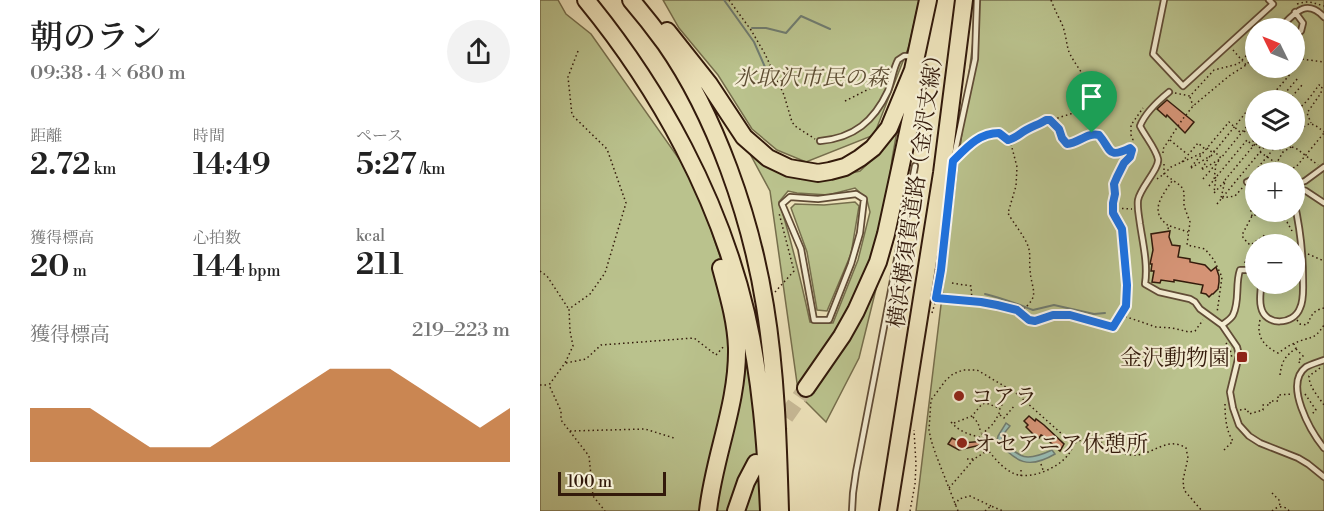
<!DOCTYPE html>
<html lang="ja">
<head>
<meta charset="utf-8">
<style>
  :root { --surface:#fff; --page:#f2f2f2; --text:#222; --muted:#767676; --accent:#b45309 }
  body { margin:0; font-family:"Libre Bodoni","Noto Serif JP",serif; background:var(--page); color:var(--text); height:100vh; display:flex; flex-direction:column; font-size:22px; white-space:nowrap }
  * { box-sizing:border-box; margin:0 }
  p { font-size:20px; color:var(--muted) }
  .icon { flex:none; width:33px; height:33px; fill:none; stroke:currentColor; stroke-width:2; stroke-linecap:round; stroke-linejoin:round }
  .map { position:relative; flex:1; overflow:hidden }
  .panel { display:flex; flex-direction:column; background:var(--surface); width:540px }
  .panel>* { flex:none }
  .needle { width:39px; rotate:313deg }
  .buttons { position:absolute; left:705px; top:18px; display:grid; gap:12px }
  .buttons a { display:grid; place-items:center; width:60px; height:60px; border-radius:50%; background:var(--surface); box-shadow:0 3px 15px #0003; font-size:30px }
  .scale { position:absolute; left:18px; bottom:15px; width:108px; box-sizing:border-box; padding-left:6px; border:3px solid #331a0b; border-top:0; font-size:16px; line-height:21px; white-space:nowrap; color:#331a0b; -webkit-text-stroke:4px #f3ecd2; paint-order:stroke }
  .pin { position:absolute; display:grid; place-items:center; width:51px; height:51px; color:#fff; margin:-62px -26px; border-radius:50% 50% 50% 0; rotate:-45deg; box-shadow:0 0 6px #0007 }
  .pin .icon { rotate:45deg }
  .round { display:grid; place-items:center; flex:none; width:63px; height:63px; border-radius:32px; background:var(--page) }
  .summary { display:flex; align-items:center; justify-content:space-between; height:102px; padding:0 30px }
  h1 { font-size:33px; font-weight:600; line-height:45px }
  .stats { display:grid; grid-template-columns:repeat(3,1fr); gap:9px; height:102px; padding:6px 30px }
  .stats div { display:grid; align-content:center }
  .stats b { font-size:30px; font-weight:600 }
  .stats small { font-size:16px; font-weight:400 }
  .stats p { font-size:16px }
  .chart { height:168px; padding:12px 30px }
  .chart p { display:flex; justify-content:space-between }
  .chart svg { width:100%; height:108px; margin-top:6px; fill:var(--accent); opacity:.7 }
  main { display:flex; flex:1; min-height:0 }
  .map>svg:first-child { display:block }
</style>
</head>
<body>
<main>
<section class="panel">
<div class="summary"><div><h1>朝のラン</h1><p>09:38 · 4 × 680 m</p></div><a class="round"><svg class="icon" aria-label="share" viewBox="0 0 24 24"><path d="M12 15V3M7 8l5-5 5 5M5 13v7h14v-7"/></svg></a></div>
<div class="stats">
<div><p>距離</p><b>2.72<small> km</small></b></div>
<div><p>時間</p><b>14:49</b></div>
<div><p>ペース</p><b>5:27<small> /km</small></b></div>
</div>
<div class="stats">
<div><p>獲得標高</p><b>20<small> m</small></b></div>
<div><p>心拍数</p><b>144<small> bpm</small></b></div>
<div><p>kcal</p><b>211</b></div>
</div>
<div class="chart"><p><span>獲得標高</span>219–223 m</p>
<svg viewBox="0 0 160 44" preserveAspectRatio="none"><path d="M0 44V22L10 22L20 22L30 30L40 38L50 38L60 38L70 30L80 22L90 14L100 6L110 6L120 6L130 14L140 22L150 30L160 22V44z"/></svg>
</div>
</section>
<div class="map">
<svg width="784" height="511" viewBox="0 0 784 511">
  <rect width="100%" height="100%" fill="#ece1b9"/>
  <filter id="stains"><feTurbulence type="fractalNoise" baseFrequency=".00333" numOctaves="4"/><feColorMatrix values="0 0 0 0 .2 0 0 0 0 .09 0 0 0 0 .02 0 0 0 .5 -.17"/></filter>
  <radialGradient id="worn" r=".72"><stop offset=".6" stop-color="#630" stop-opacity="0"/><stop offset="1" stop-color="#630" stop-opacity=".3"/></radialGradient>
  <path fill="#bac28d" stroke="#766e4c" stroke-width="1.5" fill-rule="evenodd" d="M0,0H18L26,14L51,34L154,180L200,315L215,403L222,511H0Z
    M123,0H379L369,46L334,135L266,162L237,150L212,129L178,75L139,28Z
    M438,0H784V511H376ZM716,28H754V68H716ZM716,100H754V140H716ZM716,172H754V212H716ZM716,244H754V284H716Z
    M357,131L352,159L342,239L306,320L258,390L230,191L209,152L299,176L320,171L344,148ZM315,188L327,200L330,212L318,260L293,323L270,322C261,281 252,241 239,202L248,191L257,193L288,195Z
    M315,202L319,206L311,254L287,311L277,310L267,252L251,208L255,204L284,205Z
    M333,285H337L319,358L286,422L265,401L298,352Z"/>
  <path fill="#99bdb4" stroke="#707c70" stroke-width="1.5" d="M466,423L470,426L462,436V439C480,459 486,462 512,450L515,454C488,470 476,462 457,441L458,436Z"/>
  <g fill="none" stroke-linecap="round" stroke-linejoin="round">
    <path stroke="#707c70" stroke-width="2" d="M184,0L214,42L228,74L231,73
      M212,28H226L246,33L261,16L290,29
      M445,294C462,298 477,304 493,310L514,305L554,314L565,313"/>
  </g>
  <path fill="#d49375" stroke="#331a0b" stroke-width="1.5" d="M627,100L654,122L645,133L627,115L626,117L617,109Z
    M630,231L629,237L632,245L640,246L638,257L650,259V262L665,265L671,271L676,267L679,276V282L678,289L673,294H672L669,297L666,294L661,293L663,285L634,280V282L621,280L620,283L612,282L614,271H611L612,264H610L613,250L611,234Z
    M489,416L495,421L496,419L504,425L524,444L520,451L503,436L501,435L499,438L497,436L496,437L486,427L488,425L484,421Z
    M412,438L422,443L445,441V444L419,450L408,444Z"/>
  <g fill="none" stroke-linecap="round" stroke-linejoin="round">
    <path stroke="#c7b996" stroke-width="16" stroke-dasharray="16 8" stroke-linecap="butt" d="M232,437L266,388"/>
    <g stroke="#614c36" stroke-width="8">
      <path id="lane" d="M624,0L613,54L643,86L733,4L729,0
        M745,28L744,24C757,10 768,0 784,17
        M754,36L761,31L763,23L755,12
        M629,92C618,101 605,113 600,126C605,136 616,149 618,159C620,168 600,188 598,200C597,208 599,216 600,224C603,244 608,264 605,284L619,292L650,299L655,302L660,309L682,325L697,347L699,355L690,392L693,408L699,425L709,436L720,443L758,458L768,464L784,477
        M280,141C314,138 334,121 348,91C352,81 353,69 358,60L364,56H368
        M707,182L716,178
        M754,185L765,181L784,167
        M754,187L766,191L784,203
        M316,194L324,199L320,233L311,264L289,320H274L261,249L242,204L250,197L278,199Z
        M721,284C721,291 719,300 721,307C725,327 754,325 760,308C764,300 763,290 763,280C763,253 760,227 754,201
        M396,298L401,270L413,161L435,59L437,0
        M682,325C686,322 691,319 693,315C700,301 695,284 700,270H714L716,271
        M784,360C779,362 771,364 766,367C743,384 771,432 784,448
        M312,511L313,493L316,472L375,166"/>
    </g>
    <g stroke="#331a0b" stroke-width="20">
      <path id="highway" d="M46,0C120,90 179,199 206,313C221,378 226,444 229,511
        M91,0C103,14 114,28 125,43C176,116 211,218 225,306C236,373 238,443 240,511
        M127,31L169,84L204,137L228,158L249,168L278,173L290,171L305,167L320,158L333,148L349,128L373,70L388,0
        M266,388L302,336L316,311L338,262L346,234L381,72
        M168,511C174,456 198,404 197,348C196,320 188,294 181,268
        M196,511L206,482L216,463
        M348,511L402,173L424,0"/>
    </g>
    <path stroke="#331a0b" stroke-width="1.5" stroke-dasharray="1.5 3" stroke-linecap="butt" d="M189,0L211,30L225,54L244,95L252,122L255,126L275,139
      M511,0C514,8 517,14 521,22C525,30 526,40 528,49C533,66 559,86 545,105C538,115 523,114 512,121
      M757,4C768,0 774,3 784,6
      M733,28L738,23
      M693,50L706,65
      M38,51L28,77L32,115L67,149L86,203L65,273L50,294L29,309L30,331L33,346L25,363L9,385L21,411V420L49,456L53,496L65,511
      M754,56L761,59L784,62
      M635,93L650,96L674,70L698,64L716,46
      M650,97L653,106
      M728,100L752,72
      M742,100L740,99L758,78
      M749,100L762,85
      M305,101L345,81
      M754,111C765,106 772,94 779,85L782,86L781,93L767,113L771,123
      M754,117L763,124
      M704,131L707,133L716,122
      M754,136C767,123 769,119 784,132
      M716,137L713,141L721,149
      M630,140L647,154
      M717,140H721
      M736,146L743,152
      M752,147L757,149L778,165
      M667,148L673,153L674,151L681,158L716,115
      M720,152L736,163
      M421,153C429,144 442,131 456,133C461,133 465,138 469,140
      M623,153V149L642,120L653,106L689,76L706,65L716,55
      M671,156L707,111L712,116
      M642,162L658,143L665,149
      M624,164V174L641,186L644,192V206L650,222L647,245L665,249L674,260L682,277L677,313
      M651,167L689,122L701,133
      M651,168L670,156L661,170L680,159L676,164L674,180L676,177L674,193L685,181L681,198
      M715,171L741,140
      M740,171L756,167L784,133
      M739,172L740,171L736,164L743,152L751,147L752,140
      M677,176L707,140L713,146
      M617,179L624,174L631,167L662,153
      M663,179L675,165
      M685,180L715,144
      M669,186L673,181
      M682,198L695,196L703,187
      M677,204L730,140
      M573,208L592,209
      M732,212L747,222L752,231
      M712,216L710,206L711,195L716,192
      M630,226L648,232
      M628,229L629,226C608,212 622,196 632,181
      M712,244L725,235L729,237L734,244
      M768,254L784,261
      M705,263V260L713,250C710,243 704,241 702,235L712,216L724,212
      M0,271L7,276L28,308
      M412,283L431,286L432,300
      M235,292L254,271L239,213
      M401,298L441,302L477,310L489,320L495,321L513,315H530L573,327L586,306L587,285L582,229L572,213L573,203L575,194V184L577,177L584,163L590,157L592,150L593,140L591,135V125L603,108
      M480,312C502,295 491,291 490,269C489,261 491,254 488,246C484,235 473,223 468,213L476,186L477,167L470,140C477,137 481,133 487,129C492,127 505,120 510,120L519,129L522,138L527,144C539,143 547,132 559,135C572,150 566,160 590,148L592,149
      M392,313L395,303
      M581,315L616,327L632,328L649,332L655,331L663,320
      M720,320C716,337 724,346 738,353C743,350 749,345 755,343C770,336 774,341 784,325
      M757,320L760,324L767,325C772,315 772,311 784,308
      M686,343L690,349L692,358
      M756,349L763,356L758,361L762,365
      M26,363L46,359L61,345L154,338L176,355L185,345
      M780,368L769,376C769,387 778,396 784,405
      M740,375C742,360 745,357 756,348L754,344
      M0,385H8
      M765,394L776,410L771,415
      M700,410L707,409L709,414L723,410V405H730V401H738V395L752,394
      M460,415L464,418L475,405
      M433,417L438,423L441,433
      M411,422C419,431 427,434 439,437L453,424L459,414L460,408L470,391
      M414,423L432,416L442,404L446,403L459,408
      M30,431L105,429L134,438
      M439,437C447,449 458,465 471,472C488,484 531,464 533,444C537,442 542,439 546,439C561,438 576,454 591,455C612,457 626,435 646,448L648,458L643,480L644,490L662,511
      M684,450L693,441C686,431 685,416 685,404
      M427,459H434L447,451
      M501,464L503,470
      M481,470V476
      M409,488L434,459
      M732,493L739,500L740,506
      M415,505L419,499L430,496L451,506
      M370,511L375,484L376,464L374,430
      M418,511L396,455L391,440L389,430L391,400L406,380L413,374L423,370H437L476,393L532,443
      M445,511L451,506L463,511
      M732,511C737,506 745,505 749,511"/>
    <use href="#lane" stroke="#f3ecd2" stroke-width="4.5"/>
    <use href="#highway" stroke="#ece1b9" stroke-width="16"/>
  </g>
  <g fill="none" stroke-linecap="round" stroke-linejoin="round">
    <g stroke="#fff" stroke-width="12">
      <path id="route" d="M506,120H510L519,129L522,138L527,144C539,143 547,132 559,135C572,150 567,159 590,148L592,150L590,157L584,163L577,177L574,184L575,194L573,203V213L582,229L587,285L586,306L573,327L530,315H513L495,321L489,320L477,310L457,305L441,302L396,298L401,270L413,161C427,147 439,133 459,133L468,140C476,138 479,134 486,130C493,126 500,124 506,120Z"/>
    </g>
    <use href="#route" stroke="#1a73e8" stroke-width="8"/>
  </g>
  <g fill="#8f2418" stroke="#f3ecd2" stroke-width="2">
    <rect x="696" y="351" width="12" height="12" rx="3"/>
    <circle cx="419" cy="396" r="6"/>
    <circle cx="422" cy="443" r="6"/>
  </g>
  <g text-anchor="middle" stroke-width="4.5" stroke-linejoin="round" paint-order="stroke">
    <g font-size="22" font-style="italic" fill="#5c4c32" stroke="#f3ecd2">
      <text x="271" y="85">氷取沢市民の森</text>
    </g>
    <g font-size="22" fill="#331a0b" stroke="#f3ecd2">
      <text transform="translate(375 186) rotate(-82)" y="8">横浜横須賀道路（金沢支線）</text>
    </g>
    <g font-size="22" fill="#331a0b" stroke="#f3ecd2" text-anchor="start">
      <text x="690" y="365" text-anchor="end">金沢動物園</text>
      <text x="431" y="404">コアラ</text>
      <text x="434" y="451">オセアニア休憩所</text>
    </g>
  </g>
  <rect width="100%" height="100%" filter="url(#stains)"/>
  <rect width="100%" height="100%" fill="url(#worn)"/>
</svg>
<div class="buttons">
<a><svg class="needle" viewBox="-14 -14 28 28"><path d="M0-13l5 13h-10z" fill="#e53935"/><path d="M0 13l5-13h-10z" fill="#767676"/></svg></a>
<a><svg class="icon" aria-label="layers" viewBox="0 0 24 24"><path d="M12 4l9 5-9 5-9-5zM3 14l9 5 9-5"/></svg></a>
<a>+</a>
<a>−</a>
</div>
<div class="scale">100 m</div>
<div class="pin" style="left:552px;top:133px;background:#1e9e55"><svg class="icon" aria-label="arrive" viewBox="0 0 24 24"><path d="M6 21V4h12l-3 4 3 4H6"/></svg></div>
</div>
</main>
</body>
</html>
